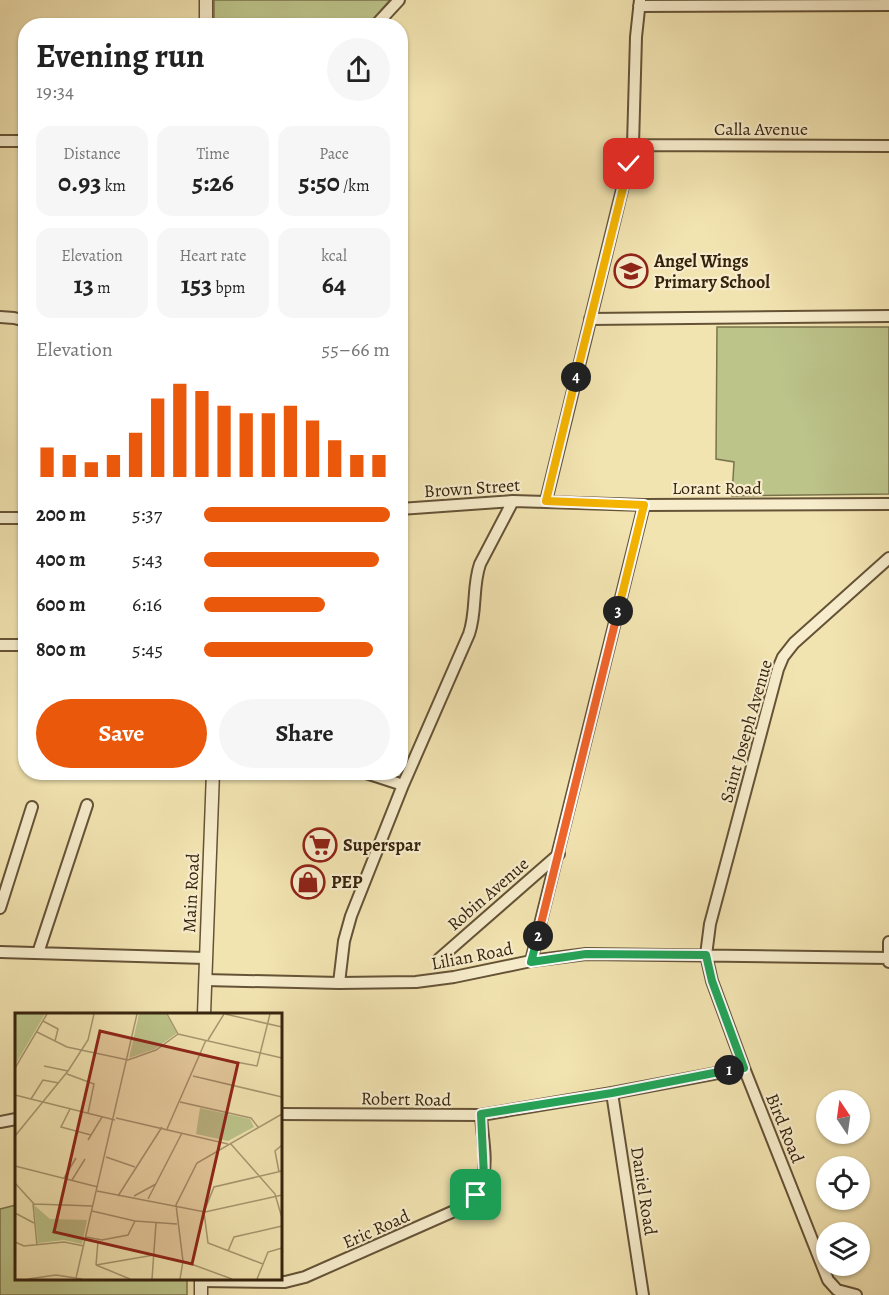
<!DOCTYPE html>
<html lang="en">
<head>
<meta charset="utf-8">
<style>
  :root { --surface:#fff; --page:#f6f6f6; --text:#222; --muted:#767676; --accent:#ea580c }
  body { margin:0; font-family:Alegreya,serif; background:var(--page); color:var(--text); height:100vh; display:flex; flex-direction:column; font-size:22px; white-space:nowrap }
  * { box-sizing:border-box; margin:0 }
  p { font-size:20px; color:var(--muted) }
  .icon { flex:none; width:33px; height:33px; fill:none; stroke:currentColor; stroke-width:2; stroke-linecap:round; stroke-linejoin:round }
  .map { position:relative; flex:1; overflow:hidden }
  .sheet { position:absolute; left:18px; top:18px; width:390px; height:762px; display:flex; flex-direction:column; background:var(--surface); border-radius:24px; box-shadow:0 2px 4px #0004 }
  .sheet>* { flex:none }
  .needle { width:39px; rotate:347deg }
  .controls { position:absolute; left:816px; top:1090px; display:grid; gap:12px }
  .controls a { display:grid; place-items:center; width:54px; height:54px; border-radius:50%; background:var(--surface); box-shadow:0 2px 4px #0004; font-size:30px }
  .pin { position:absolute; display:grid; place-items:center; width:51px; height:51px; color:#fff; margin:-26px; border-radius:12px; box-shadow:0 3px 9px #0006 }
  .km { position:absolute; width:30px; height:30px; margin:-15px; border-radius:50%; background:#222; color:#fff; font-size:16px; line-height:30px; text-align:center }
  .round { display:grid; place-items:center; flex:none; width:63px; height:63px; border-radius:32px; background:var(--page) }
  .headline { display:flex; align-items:center; justify-content:space-between; height:102px; padding:0 18px }
  h1 { font-size:33px; font-weight:700; line-height:45px }
  .metrics { display:grid; grid-template-columns:repeat(3,1fr); gap:9px; height:102px; padding:6px 18px }
  .metrics div { display:grid; align-content:center; border-radius:15px; background:var(--page); text-align:center }
  .metrics b { font-size:26px; font-weight:700 }
  .metrics small { font-size:16px; font-weight:400 }
  .metrics p { font-size:16px }
  .chart { height:168px; padding:12px 18px }
  .chart p { display:flex; justify-content:space-between }
  .chart svg { width:100%; height:108px; margin-top:6px; stroke:var(--accent); stroke-width:6 }
  .cta { display:flex; gap:12px; margin-top:auto; padding:12px 18px }
  .cta a { flex:1; height:69px; border-radius:36px; background:var(--accent); color:#fff; font-size:24px; font-weight:700; line-height:69px; text-align:center }
  .cta a+a { background:var(--page); color:var(--text) }
  ul { padding:0 18px; list-style:none; font-size:20px }
  li { display:grid; grid-template-columns:96px 72px 1fr; align-items:center; height:45px }
  li i { height:15px; border-radius:8px; background:var(--accent) }
  .map>svg:first-child { display:block }
</style>
</head>
<body>
<div class="map">
<svg width="889" height="1295" viewBox="0 0 889 1295">
  <rect width="100%" height="100%" fill="#f2e4b1"/>
  <filter id="stains"><feTurbulence type="fractalNoise" baseFrequency=".00333" numOctaves="4"/><feColorMatrix values="0 0 0 0 .2 0 0 0 0 .09 0 0 0 0 .02 0 0 0 .5 -.17"/></filter>
  <radialGradient id="worn" r=".72"><stop offset=".6" stop-color="#630" stop-opacity="0"/><stop offset="1" stop-color="#630" stop-opacity=".3"/></radialGradient>
  <path fill="#bcc48a" stroke="#79744c" stroke-width="1.5" d="M214,0H390L367,26L214,25Z
    M717,327H889V494L732,496L734,462L716,459Z
    M16,1205V1278L187,1279V1295H0V1209Z"/>
  <g fill="none" stroke-linecap="round" stroke-linejoin="round">
    <g stroke="#655337" stroke-width="14">
      <path id="minor" d="M639,6L889,5
        M375,26L399,0
        M0,141H26
        M633,145L889,146
        M0,317L14,318L26,321
        M590,319L889,316
        M546,501L633,145L636,37L640,0
        M400,509L513,501L644,505L889,504
        M0,518H26
        M0,645H26
        M363,772L403,785
        M0,908L32,807
        M0,952L205,958
        M38,953L87,805
        M439,959L559,854
        M531,961L644,505
        M889,962V942
        M205,980L339,983L416,982L454,977L531,961L586,954L889,958
        M339,983L344,941L351,916L403,785L469,634C477,611 472,587 480,564L513,501
        M612,1093L643,1295
        M280,1114L481,1115L612,1093L744,1068
        M0,1122L16,1119
        M201,1281L285,1282L305,1277L461,1208C495,1183 483,1151 481,1115
        M856,1295L837,1290L828,1280L744,1068L712,981L706,955L710,924L778,669L783,657L794,643L889,558"/>
    </g>
    <g stroke="#655337" stroke-width="15">
      <path id="tertiary" d="M206,0V26
        M204,1014L213,772
        M201,1278V1295"/>
    </g>
    <use href="#minor" stroke="#f7edcc" stroke-width="10"/>
    <use href="#tertiary" stroke="#f7edcc" stroke-width="12"/>
  </g>
  <g fill="none" stroke-linecap="round" stroke-linejoin="round">
    <g stroke="#fff" stroke-width="12">
      <path id="split-1" d="M476,1195L484,1177L481,1114L612,1093L729,1070"/>
    </g>
    <g stroke="#fff" stroke-width="12">
      <path id="split-2" d="M538,936L531,962L586,954L706,955L712,981L744,1068L729,1070"/>
    </g>
    <g stroke="#fff" stroke-width="12">
      <path id="split-3" d="M538,936L618,611"/>
    </g>
    <g stroke="#fff" stroke-width="12">
      <path id="split-4" d="M576,377L546,501L644,505L618,611"/>
    </g>
    <g stroke="#fff" stroke-width="12">
      <path id="split-5" d="M576,377L629,164"/>
    </g>
    <use href="#split-1" stroke="#22a559" stroke-width="8"/>
    <use href="#split-2" stroke="#22a559" stroke-width="8"/>
    <use href="#split-3" stroke="#f0652b" stroke-width="8"/>
    <use href="#split-4" stroke="#f5b400" stroke-width="8"/>
    <use href="#split-5" stroke="#f5b400" stroke-width="8"/>
  </g>
  <defs>
    <g id="school-ring" transform="scale(1.725)"><circle r="9.5" fill="#f7edcc" stroke="#8f2418" stroke-width="1.5"/><path d="M0-5L7-2L0 1L-7-2ZM-4 1L0 2.5L4 1V4Q0 6-4 4Z" fill="#8f2418"/></g>
    <g id="supermarket-ring" transform="scale(1.725)"><circle r="9.5" fill="#f7edcc" stroke="#8f2418" stroke-width="1.5"/><path d="M-6-5.5h2.5l.6 2H6L4.5 2H-2.5L-4.4-4H-6ZM-1.5 3.2a1.3 1.3 0 1 0 .1 0ZM3 3.2a1.3 1.3 0 1 0 .1 0Z" fill="#8f2418"/></g>
    <g id="shop-ring" transform="scale(1.725)"><circle r="9.5" fill="#f7edcc" stroke="#8f2418" stroke-width="1.5"/><path d="M-5-2.5h2.3a2.7 3.5 0 0 1 5.4 0H5L5.5 6h-11ZM-1.5-2.5h3a1.5 2.3 0 0 0-3 0Z" fill="#8f2418"/></g>
  </defs>
  <g fill-rule="evenodd">
    <use href="#school-ring" x="631" y="271"/>
    <use href="#supermarket-ring" x="320" y="845"/>
    <use href="#shop-ring" x="308" y="882"/>
  </g>
  <g text-anchor="middle" stroke-width="4.5" stroke-linejoin="round" paint-order="stroke">
    <g font-size="18" fill="#36230e" stroke="#f7edcc">
      <text x="761" y="135">Calla Avenue</text>
      <text transform="translate(472 488) rotate(-4)" y="6">Brown Street</text>
      <text x="717" y="494">Lorant Road</text>
      <text transform="translate(746 731) rotate(-74)" y="6">Saint Joseph Avenue</text>
      <text transform="translate(191 893) rotate(-87)" y="6">Main Road</text>
      <text transform="translate(488 894) rotate(-41)" y="6">Robin Avenue</text>
      <text transform="translate(472 956) rotate(-11)" y="6">Lilian Road</text>
      <text transform="translate(406 1099) rotate(1)" y="6">Robert Road</text>
      <text transform="translate(785 1128) rotate(68)" y="6">Bird Road</text>
      <text transform="translate(644 1191) rotate(81)" y="6">Daniel Road</text>
      <text transform="translate(376 1229) rotate(-24)" y="6">Eric Road</text>
    </g>
    <g font-size="18" font-weight="bold" fill="#36230e" stroke="#f7edcc" text-anchor="start">
      <text x="654" y="267">Angel Wings<tspan x="654" dy="21">Primary School</tspan></text>
      <text x="343" y="851">Superspar</text>
      <text x="331" y="888">PEP</text>
    </g>
  </g>
  <g transform="translate(15 1013)">
    <rect width="267" height="267" fill="#f2e4b1"/>
    <path d="M0,1H30L0,52ZM124,1H151L162,20L140,36L114,45ZM185,95L235,106L239,114L213,128L181,121ZM19,192L35,206L72,207L67,231L49,227L23,230Z" fill="#bcc48a"/>
    <path fill="none" stroke="#a79770" stroke-width="1.5" d="M152,1L163,21M210,1L267,14M28,8L43,16L40,28M22,19L52,34L113,47L141,37L163,21M163,21L267,45M193,27L209,1M184,42L242,53L255,1M29,53L53,58M0,55L32,1M52,61L79,71L73,100M178,63L267,84M0,82L100,107M16,86L28,67L44,70M165,89L236,105L243,114M55,96L46,114L76,122M101,105L213,131M152,116L191,27M0,123L53,58L73,27L79,1M73,127L87,104M215,130L260,181L267,205M91,144L120,154M0,153L83,174M264,159L260,138L267,132M49,165L61,145M57,167L70,146M0,170L19,191L78,193M82,178L190,199L267,182M103,183L147,114M119,183L141,171M133,186L167,120M18,191L22,232M77,198L120,208L162,211M0,200L19,210M71,224L87,227L113,222L120,208M0,229L9,233L49,229L69,233M213,238L219,224L267,213M168,248L217,266M248,251L193,230L189,199L199,174L267,158M81,252L139,242M81,252L115,266M81,252L83,228M61,265L122,1M13,266L41,262L67,266M137,266L141,210M165,266L168,248L161,192L182,150L267,101M242,266L253,239L267,235"/>
    <path fill="#8f2418" fill-opacity="0.15" stroke="#8f2418" stroke-width="3" d="M85,18L223,50L177,251L39,219Z"/>
    <rect width="267" height="267" fill="none" stroke="#36230e" stroke-width="3"/>
  </g>
  <rect width="100%" height="100%" filter="url(#stains)"/>
  <rect width="100%" height="100%" fill="url(#worn)"/>
</svg>
<div class="controls">
<a><svg class="needle" viewBox="-14 -14 28 28"><path d="M0-13l5 13h-10z" fill="#e53935"/><path d="M0 13l5-13h-10z" fill="#767676"/></svg></a>
<a><svg class="icon" aria-label="locate" viewBox="0 0 24 24"><circle cx="12" cy="12" r="6"/><path d="M12 2v4M12 18v4M2 12h4M18 12h4"/></svg></a>
<a><svg class="icon" aria-label="layers" viewBox="0 0 24 24"><path d="M12 4l9 5-9 5-9-5zM3 14l9 5 9-5"/></svg></a>
</div>
<div class="pin" style="left:476px;top:1195px;background:#1e9e55"><svg class="icon" aria-label="arrive" viewBox="0 0 24 24"><path d="M6 21V4h12l-3 4 3 4H6"/></svg></div>
<div class="pin" style="left:629px;top:164px;background:#d93025"><svg class="icon" aria-label="check" viewBox="0 0 24 24"><path d="M5 12l5 5 9-10"/></svg></div>
<b class="km" style="left:729px;top:1070px">1</b>
<b class="km" style="left:538px;top:936px">2</b>
<b class="km" style="left:618px;top:611px">3</b>
<b class="km" style="left:576px;top:377px">4</b>
<section class="sheet">
<div class="headline"><div><h1>Evening run</h1><p>19:34</p></div><a class="round"><svg class="icon" aria-label="share" viewBox="0 0 24 24"><path d="M12 15V3M7 8l5-5 5 5M5 13v7h14v-7"/></svg></a></div>
<div class="metrics">
<div><p>Distance</p><b>0.93<small> km</small></b></div>
<div><p>Time</p><b>5:26</b></div>
<div><p>Pace</p><b>5:50<small> /km</small></b></div>
</div>
<div class="metrics">
<div><p>Elevation</p><b>13<small> m</small></b></div>
<div><p>Heart rate</p><b>153<small> bpm</small></b></div>
<div><p>kcal</p><b>64</b></div>
</div>
<div class="chart"><p><span>Elevation</span>55–66 m</p>
<svg viewBox="0 0 160 44" preserveAspectRatio="none"><path d="M5 44V32M15 44V35M25 44V38M35 44V35M45 44V26M55 44V12M65 44V6M75 44V9M85 44V15M95 44V18M105 44V18M115 44V15M125 44V21M135 44V29M145 44V35M155 44V35"/></svg>
</div>
<ul>
<li><b>200 m</b>5:37<i style="width:100%"></i></li>
<li><b>400 m</b>5:43<i style="width:94%"></i></li>
<li><b>600 m</b>6:16<i style="width:65%"></i></li>
<li><b>800 m</b>5:45<i style="width:91%"></i></li>
</ul>
<div class="cta"><a>Save</a><a>Share</a></div>
</section>
</div>
</body>
</html>
